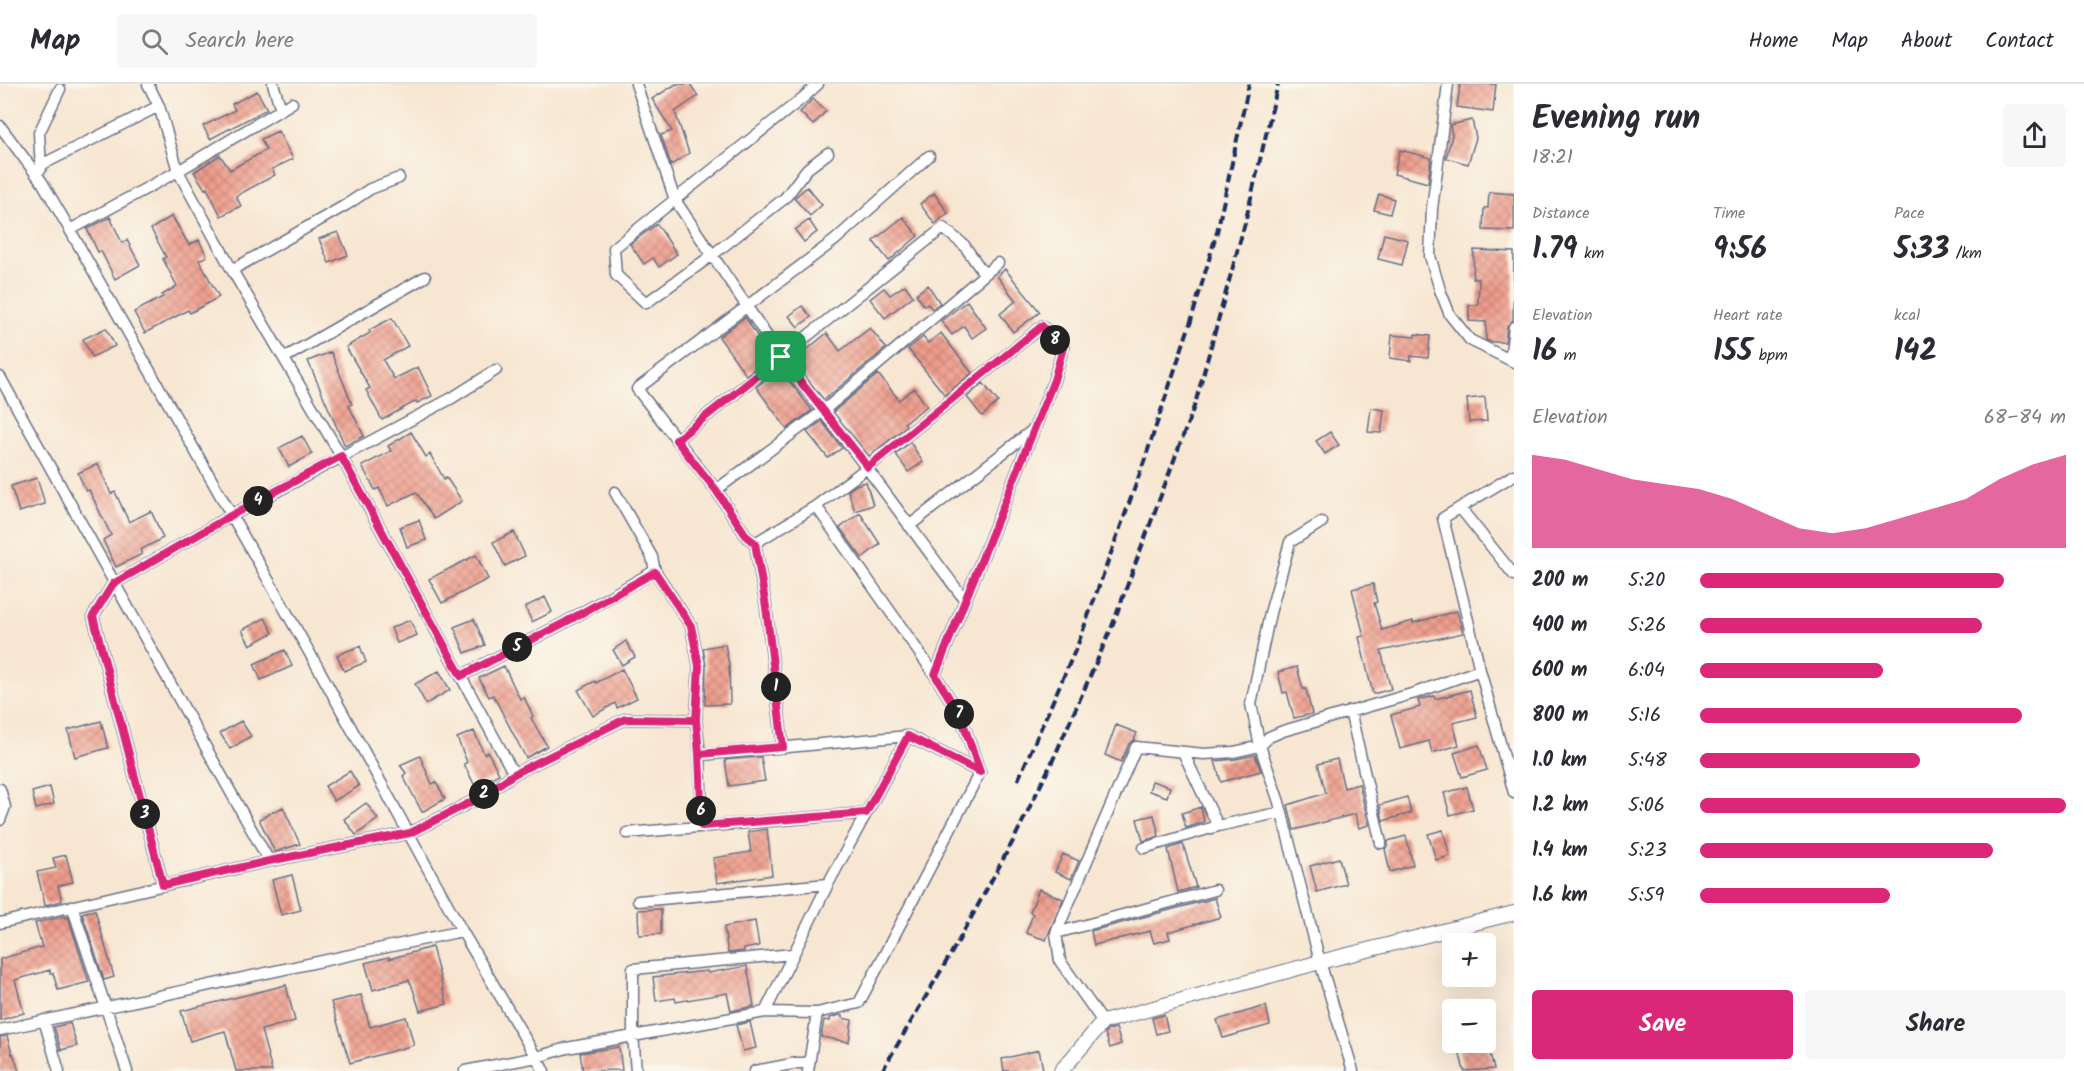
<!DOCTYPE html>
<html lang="en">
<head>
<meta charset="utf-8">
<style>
  :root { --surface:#fff; --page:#f7f7f7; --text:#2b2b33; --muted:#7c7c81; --line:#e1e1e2; --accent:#db2777 }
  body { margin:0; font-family:Kalam,sans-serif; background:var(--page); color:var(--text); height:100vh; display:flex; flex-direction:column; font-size:22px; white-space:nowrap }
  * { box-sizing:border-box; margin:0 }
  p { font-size:20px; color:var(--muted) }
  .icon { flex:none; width:33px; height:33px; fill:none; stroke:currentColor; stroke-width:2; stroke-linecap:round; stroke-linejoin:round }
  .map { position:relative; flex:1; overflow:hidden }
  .side { display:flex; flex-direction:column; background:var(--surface); width:570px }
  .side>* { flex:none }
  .fabs { position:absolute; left:1442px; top:849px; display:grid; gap:12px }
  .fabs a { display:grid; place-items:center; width:54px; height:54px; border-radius:6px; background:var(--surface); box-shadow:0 6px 24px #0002; font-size:30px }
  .pin { position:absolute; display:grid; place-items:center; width:51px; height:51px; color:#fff; margin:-26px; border-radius:12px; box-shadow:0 3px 9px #0006 }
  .km { position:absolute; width:30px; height:30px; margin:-15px; border-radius:50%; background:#222; color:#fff; font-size:16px; line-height:30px; text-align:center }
  .round { display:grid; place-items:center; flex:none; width:63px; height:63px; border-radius:6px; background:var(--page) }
  .head { display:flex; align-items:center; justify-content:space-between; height:102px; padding:0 18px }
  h1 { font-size:33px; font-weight:800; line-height:45px }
  .stats { display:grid; grid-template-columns:repeat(3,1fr); gap:9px; height:102px; padding:6px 18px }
  .stats div { display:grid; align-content:center }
  .stats b { font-size:30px; font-weight:800 }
  .stats small { font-size:16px; font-weight:400 }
  .stats p { font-size:16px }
  .chart { height:168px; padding:12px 18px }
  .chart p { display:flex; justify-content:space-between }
  .chart svg { width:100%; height:108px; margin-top:6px; fill:var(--accent); opacity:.7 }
  .button { display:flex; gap:12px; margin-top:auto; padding:12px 18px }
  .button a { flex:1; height:69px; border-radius:6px; background:var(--accent); color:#fff; font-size:24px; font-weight:800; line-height:69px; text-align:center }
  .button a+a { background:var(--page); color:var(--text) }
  ul { padding:0 18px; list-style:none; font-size:20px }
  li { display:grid; grid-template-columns:96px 72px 1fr; align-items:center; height:45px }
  li i { height:15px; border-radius:8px; background:var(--accent) }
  header { display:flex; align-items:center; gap:36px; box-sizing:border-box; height:84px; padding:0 30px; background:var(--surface); border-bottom:2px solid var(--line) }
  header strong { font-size:28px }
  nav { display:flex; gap:33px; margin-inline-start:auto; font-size:21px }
  .search { width:420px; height:54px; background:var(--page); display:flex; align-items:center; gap:15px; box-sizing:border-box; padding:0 21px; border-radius:6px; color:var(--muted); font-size:22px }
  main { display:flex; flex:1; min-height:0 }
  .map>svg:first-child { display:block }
</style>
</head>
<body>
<header>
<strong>Map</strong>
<div class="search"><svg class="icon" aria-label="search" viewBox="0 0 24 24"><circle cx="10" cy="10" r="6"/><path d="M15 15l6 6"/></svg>Search here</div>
<nav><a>Home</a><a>Map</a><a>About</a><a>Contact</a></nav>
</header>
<main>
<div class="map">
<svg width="1514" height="987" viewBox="0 0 1514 987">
  <defs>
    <pattern id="building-cross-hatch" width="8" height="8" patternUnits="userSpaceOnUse" patternTransform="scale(1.5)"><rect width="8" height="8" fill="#ef9c8a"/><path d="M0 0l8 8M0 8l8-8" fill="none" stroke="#c18074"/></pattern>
  </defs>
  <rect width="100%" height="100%" fill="#fbf7ec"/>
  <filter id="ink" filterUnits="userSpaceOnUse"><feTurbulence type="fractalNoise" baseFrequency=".0167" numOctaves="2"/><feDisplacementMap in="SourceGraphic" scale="12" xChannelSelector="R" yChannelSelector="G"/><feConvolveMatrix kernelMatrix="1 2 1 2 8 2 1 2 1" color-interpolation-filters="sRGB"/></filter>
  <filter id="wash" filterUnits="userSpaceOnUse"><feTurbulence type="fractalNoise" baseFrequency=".008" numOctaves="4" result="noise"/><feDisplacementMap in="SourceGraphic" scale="24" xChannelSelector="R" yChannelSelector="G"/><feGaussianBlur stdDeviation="1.35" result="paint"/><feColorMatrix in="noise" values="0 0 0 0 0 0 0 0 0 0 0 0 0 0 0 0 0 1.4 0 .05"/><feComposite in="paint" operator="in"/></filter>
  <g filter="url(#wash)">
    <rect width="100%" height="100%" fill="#f7e6d1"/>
    <g id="blocks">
      <path fill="url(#building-cross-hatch)" d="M676,0H690L698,12L675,28L689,69L671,81L661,51L672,47L652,15Z
        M1460,0H1496L1493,28L1457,23Z
        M257,7L267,25L210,55L203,42L235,26L232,20Z
        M813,15L826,27L813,41L800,28Z
        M1472,36L1476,54L1468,80L1446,74L1452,51L1450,41Z
        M278,47L293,75L272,85L275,91L236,112L241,122L221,132L207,104L205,105L194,88L220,71L230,86L266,66L261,55Z
        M1400,66L1431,74L1428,99L1394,90Z
        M807,103L822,121L810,132L794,114Z
        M1489,108L1514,110V147L1483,146L1484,124H1488Z
        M934,109L948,129L935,140L920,120Z
        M1379,110L1394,115L1390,130L1374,126Z
        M172,132L189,161L199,156L207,172L199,176L219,213L190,229L188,226L145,249L134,228L163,213L162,211L177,202L163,175L166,173L151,145Z
        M110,133L122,159L127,156L140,181L115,195L101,167L98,168L87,145Z
        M903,133L918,152L889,177L873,157Z
        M809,136L817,148L804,158L795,146Z
        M657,140L677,170L659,183L653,174L644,180L630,160Z
        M338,148L348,171L329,179L319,155Z
        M1384,150L1408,156L1402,181L1378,175Z
        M1474,166L1514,168L1513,236L1507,242L1505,258H1491L1486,256V238L1469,237V221H1478L1479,195H1473Z
        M1005,185L1040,228L1013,248L1000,230L1016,217L997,192Z
        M905,201L913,212L885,234L870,215L884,204L890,211Z
        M928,201L940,219L932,225L928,220L924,222L916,210Z
        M967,217L986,244L972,254L964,242L952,251L941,237Z
        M802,222L811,233L798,243L789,232Z
        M745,233L770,272L746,291L719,253Z
        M392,234L408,262L383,276L394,295L418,283L432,312L417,319L416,317L382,336L366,306L370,304L346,263L370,249L369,246Z
        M106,244L115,262L92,273L83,255Z
        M870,244L886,264L824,316L793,277L827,249L840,267Z
        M941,249L972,289L945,311L908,265L923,253L928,259Z
        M1415,250L1430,252L1428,274L1411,272V277L1390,274L1392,251L1415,253Z
        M331,268L352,320L349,322L364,352L345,362L308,277Z
        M778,285L781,286L812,326L787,345L756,303Z
        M878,290L899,316L914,304L927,322L904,339L906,341L902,346L869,372L833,328Z
        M983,299L998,318L982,332L967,313Z
        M1485,313L1487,337L1469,338L1467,315Z
        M1371,324L1384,326L1381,349L1368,348Z
        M822,337L842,364L828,374L807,348Z
        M411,348L426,373L430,370L444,395L446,393L462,417L434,435L416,408L388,422L379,404L375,406L362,382L391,367L388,362Z
        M1330,348L1339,361L1325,370L1316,357Z
        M302,352L312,370L289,383L279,364Z
        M910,358L923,378L908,388L896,370Z
        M98,380L111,410L115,408L129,438L151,427L163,454L140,466L142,470L116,483L103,456L111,451L89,406L86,407L78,389Z
        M37,394L45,420L19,428L11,402Z
        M866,398L873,421L855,427L848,407L856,401Z
        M860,429L880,460L862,474L840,444Z
        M419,436L426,456L407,463L400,443Z
        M514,448L525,472L505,482L493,458Z
        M476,471L488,495L442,519L429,495Z
        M1373,500L1377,518L1374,519L1382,546L1413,537V539L1457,527L1463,549L1381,567L1391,605L1373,610L1359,553L1364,552L1352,505Z
        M545,513L552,528L532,538L525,523Z
        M265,534L273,549L250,561L242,546Z
        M474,535L485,561L465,569L454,543Z
        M410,536L417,551L397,559L391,544Z
        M626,557L635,573L622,581L613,566Z
        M725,560L729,581L730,620L705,621L706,582L703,564Z
        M360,562L366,578L344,587L337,571Z
        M285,566L292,582L261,596L254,580Z
        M504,582L520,615L524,613L533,632L531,634L547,662L526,674L493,611L489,613L479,594Z
        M1297,583L1303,605H1306L1312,630L1294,634L1287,608L1283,609L1278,588Z
        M622,585L637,614L617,624L615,619L593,632L578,606L595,597L596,599Z
        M439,587L450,606L426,620L415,600Z
        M1470,606L1477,633L1453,639L1459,661L1432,669L1429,657L1400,665L1391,631L1420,623L1418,616L1434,612L1435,615Z
        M101,637L108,664L75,673L68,646Z
        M241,637L251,652L230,665L220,649Z
        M1116,641L1137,649L1134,656L1129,660L1121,678L1105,671Z
        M474,647L484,670L488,668L499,690L475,702L464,680L467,678L457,654Z
        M1479,661L1487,686L1462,693L1454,669Z
        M1255,671L1261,687L1221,698L1215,677L1236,675Z
        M420,672L432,700L436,698L445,715L422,728L403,692L406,689L400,681Z
        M761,673L765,697L729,702L725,676Z
        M1337,675L1344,704L1359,700L1369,741L1359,744L1355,730L1294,746L1288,721L1326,709L1318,680Z
        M350,687L359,702L334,717L325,702Z
        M1152,697L1170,703L1167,713L1149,707Z
        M50,703L54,720L36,725L32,708Z
        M1467,703L1473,725L1450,731L1444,709Z
        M1407,713L1411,729L1383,737L1380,721Z
        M366,719L378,735L356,751L344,735Z
        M283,723L300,760L275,768L259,735Z
        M1201,723L1204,738L1186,744L1182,729Z
        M1154,731L1159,752L1143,757L1137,735Z
        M767,745L772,791L717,799L713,774L751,768L748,748Z
        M1443,746L1450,772L1436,776L1428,750Z
        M1406,752L1413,781L1390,788L1385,765L1388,762V757Z
        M1183,760L1196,803L1178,808L1168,765Z
        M1063,770L1079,777L1071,795L1055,788Z
        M66,771L73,798L58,802L62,817L45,821L37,788L56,784L53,774Z
        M1339,774L1346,800L1317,808L1310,782Z
        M292,791L301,826L281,831L272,796Z
        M1039,805L1063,815L1046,856L1026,849L1033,830L1030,828Z
        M1215,814L1221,833L1168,848L1170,855L1154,859L1150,847L1094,861L1091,847Z
        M661,825V850L639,851L638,826Z
        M95,826L114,893L104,896L82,829Z
        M65,832V834L68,833L89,898L58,906L53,889H50V886L15,896L24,929L0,936V875L42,863L35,839Z
        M755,837L759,862L744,865V867L728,869L724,843Z
        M432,863L447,920L420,927L411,899H410L409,896L373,906L365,879L389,873V875Z
        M747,882L754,922L731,927L727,909L676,918L675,914L656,917L653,893L707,887L708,889Z
        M286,901L295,937L261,946L272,987H236L225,947L190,957L181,927Z
        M361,911L370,943L406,933L414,961L350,979L331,918Z
        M1266,922L1270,941L1223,954L1217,936Z
        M840,931L842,932V934L852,936L849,958L821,953L824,936L830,937V934Z
        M1164,931L1168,947L1156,950L1152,934Z
        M750,938L756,964L743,967L736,941Z
        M70,939L77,962L61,966L54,943Z
        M1116,944L1121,960L1110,964L1105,949L1108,946Z
        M7,952L12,970L13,969L19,987H0V953Z
        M1457,958H1487L1494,985L1464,987Z
        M619,963L622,986L583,987L580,969Z
        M1039,966L1043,985L1035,987H1004L1002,975Z"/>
    </g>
  </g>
  <g filter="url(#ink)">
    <use href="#blocks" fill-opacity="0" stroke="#686f86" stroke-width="1.5"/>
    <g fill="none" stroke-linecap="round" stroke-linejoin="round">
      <g stroke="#686f86" stroke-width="13">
        <path id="minor" d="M273,0L281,25
          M636,0L675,116L781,273L943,144L964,161L984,190
          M818,0L804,13L614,164L616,191L646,219L711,172L785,114L807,85L828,69
          M1448,0L1432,125L1430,172L1440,206L1450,231L1470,256L1514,278
          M292,19L178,87L232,186L341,372L514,690
          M0,42L42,98L70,146L321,589L462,847L544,987
          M41,81L159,22
          M41,85L39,49L60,5
          M70,146L178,87L159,22L148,0
          M232,186L346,121L370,105L399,94
          M284,274L425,193
          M1510,276L1514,243
          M0,293L269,777
          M676,356L781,273L823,327L716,406
          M1514,391L1443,434L1480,586L1514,709
          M615,408L652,473L655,487L691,542L699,582L696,636L700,671L702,742
          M816,422L935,591
          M1461,425L1514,491
          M1322,438L1290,458L1270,529L1251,620L1260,662L1279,718L1320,878L1353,987
          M909,442L1034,345
          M755,459L766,523L783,663
          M965,516C917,453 872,389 823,327L998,179
          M461,592L564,539L655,487
          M1350,627L1381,759
          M1183,668L1218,742
          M700,671L908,652L980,688
          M0,705L5,723L0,736
          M627,749L866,729
          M1144,764L1218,742L1282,728
          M163,801L93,532L113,500L232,431L452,314L496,286
          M638,817L828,800
          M72,822L127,987
          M0,839L269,777L410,749L477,715L514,690L625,635L696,636
          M1056,849L1215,806
          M765,928L828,800L908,652
          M44,936L59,987
          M1103,938L1060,877L1056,849L1136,663L1204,670L1234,668L1260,662L1269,653L1283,647L1415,609L1480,586
          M0,946L462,847
          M465,987L537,973L567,964L765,928L817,929
          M636,987L633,951V885L793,870
          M755,987L797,979H808
          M808,987L817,929L859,919L980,688L961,633L935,591L1054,296L1063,264L1042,242L868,383L816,422L755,459L747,453L716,406L637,305L835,156L929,72"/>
      </g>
      <g stroke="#686f86" stroke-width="16">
        <path id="tertiary" d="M1061,987L1103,938L1320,878L1514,829"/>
      </g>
      <use href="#minor" stroke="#fff" stroke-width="10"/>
      <use href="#tertiary" stroke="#fff" stroke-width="14"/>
      <path stroke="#1b2f5e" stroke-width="4" stroke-dasharray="9 4.5" stroke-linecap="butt" d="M1018,696L1078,560L1144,378L1191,237L1217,148L1249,0
        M882,987L959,856L1013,757L1052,678L1111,545L1195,320L1245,139L1278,0"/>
    </g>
  </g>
  <g fill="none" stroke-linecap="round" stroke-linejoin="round" filter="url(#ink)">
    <g stroke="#fff" stroke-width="12">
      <path id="route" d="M781,273L676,356L716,406L747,453L755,459L766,523L783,663L699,670L696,636L625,635L514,690L477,715L410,749L269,777L163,801L93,532L113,500L232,431L341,372L461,592L564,539L655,488L691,542L699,582L696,636L699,670L702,742L866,729L908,652L980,688L961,633L935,591L1054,296L1063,264L1042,242L868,383L781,273"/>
    </g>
    <use href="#route" stroke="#db2777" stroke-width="8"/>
  </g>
</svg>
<div class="fabs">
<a>+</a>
<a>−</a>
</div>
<div class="pin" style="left:781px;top:273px;background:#1e9e55"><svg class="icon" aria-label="arrive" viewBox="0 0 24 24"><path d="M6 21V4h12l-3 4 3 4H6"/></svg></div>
<b class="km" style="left:776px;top:603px">1</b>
<b class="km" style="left:484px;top:710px">2</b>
<b class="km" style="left:145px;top:730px">3</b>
<b class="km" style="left:258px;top:417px">4</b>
<b class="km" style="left:517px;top:563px">5</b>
<b class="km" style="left:701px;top:727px">6</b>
<b class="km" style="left:959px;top:630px">7</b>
<b class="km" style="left:1055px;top:256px">8</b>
</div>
<section class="side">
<div class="head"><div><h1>Evening run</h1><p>18:21</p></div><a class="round"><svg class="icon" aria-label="share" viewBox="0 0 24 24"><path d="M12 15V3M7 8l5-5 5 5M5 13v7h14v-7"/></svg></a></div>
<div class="stats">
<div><p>Distance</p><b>1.79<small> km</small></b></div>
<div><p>Time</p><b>9:56</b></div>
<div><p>Pace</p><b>5:33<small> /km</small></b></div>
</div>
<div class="stats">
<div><p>Elevation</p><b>16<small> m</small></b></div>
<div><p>Heart rate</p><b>155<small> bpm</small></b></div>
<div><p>kcal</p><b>142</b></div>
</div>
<div class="chart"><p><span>Elevation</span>68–84 m</p>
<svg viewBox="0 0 160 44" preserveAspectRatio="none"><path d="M0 44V6L10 8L20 12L30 16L40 18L50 20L60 24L70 30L80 36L90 38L100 36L110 32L120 28L130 24L140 16L150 10L160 6V44z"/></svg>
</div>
<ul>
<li><b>200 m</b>5:20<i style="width:83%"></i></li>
<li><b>400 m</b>5:26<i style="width:77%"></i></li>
<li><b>600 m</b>6:04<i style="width:50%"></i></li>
<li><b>800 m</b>5:16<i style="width:88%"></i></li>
<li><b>1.0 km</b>5:48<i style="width:60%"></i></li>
<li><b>1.2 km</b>5:06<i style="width:100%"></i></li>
<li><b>1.4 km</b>5:23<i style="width:80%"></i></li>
<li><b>1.6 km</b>5:59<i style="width:52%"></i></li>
</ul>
<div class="button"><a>Save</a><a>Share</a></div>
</section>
</main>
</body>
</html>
